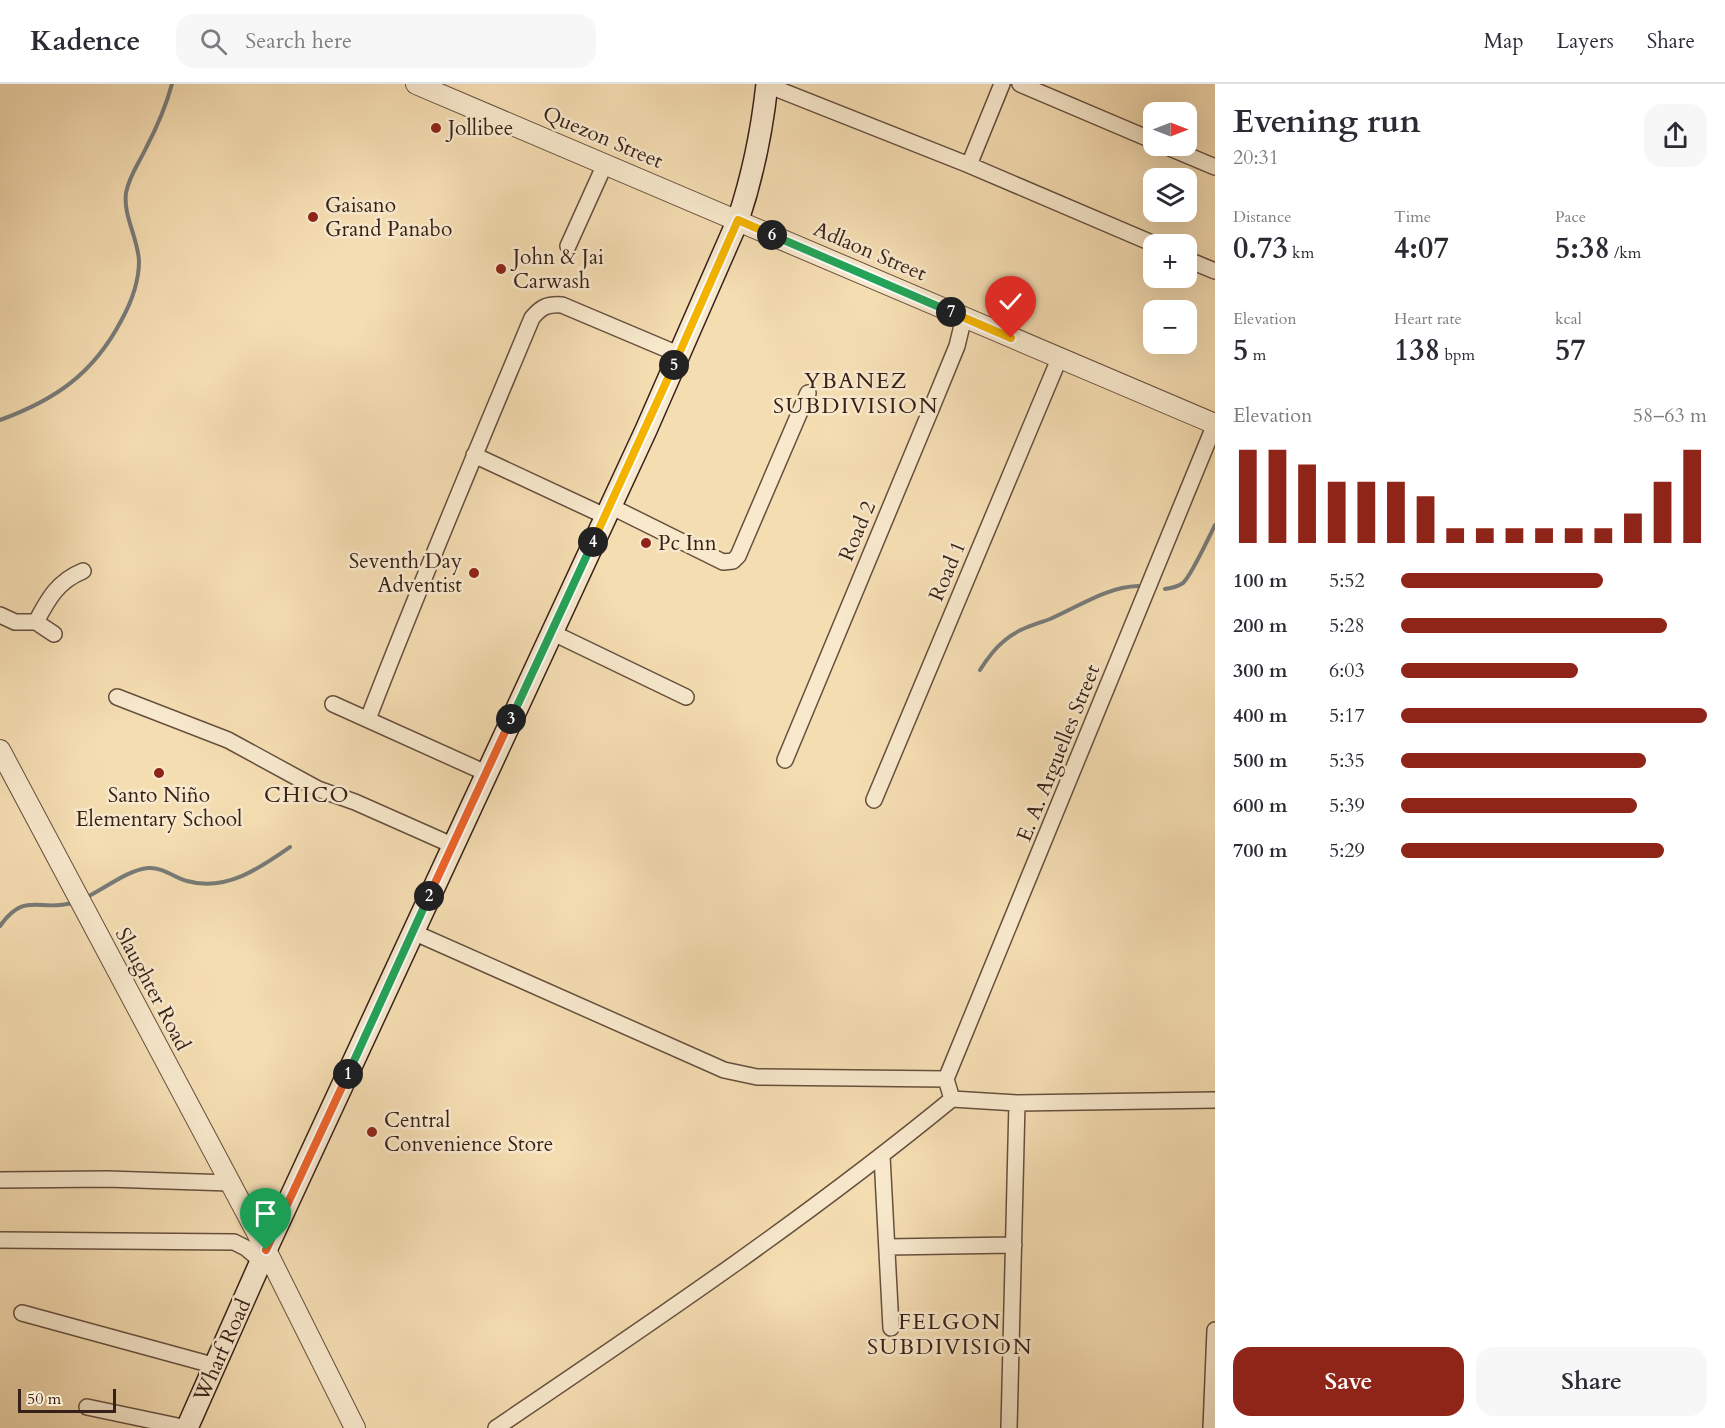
<!DOCTYPE html>
<html lang="en">
<head>
<meta charset="utf-8">
<style>
  :root { --surface:#fff; --page:#f7f7f7; --text:#2b2b33; --muted:#7c7c81; --line:#e1e1e2; --accent:#8f2418 }
  body { margin:0; font-family:Cardo,serif; background:var(--page); color:var(--text); height:100vh; display:flex; flex-direction:column; font-size:22px; white-space:nowrap }
  * { box-sizing:border-box; margin:0 }
  p { font-size:20px; color:var(--muted) }
  .icon { flex:none; width:33px; height:33px; fill:none; stroke:currentColor; stroke-width:2; stroke-linecap:round; stroke-linejoin:round }
  .map { position:relative; flex:1; overflow:hidden }
  .side { display:flex; flex-direction:column; background:var(--surface); width:510px }
  .side>* { flex:none }
  .needle { width:39px; rotate:90deg }
  .fabs { position:absolute; left:1143px; top:18px; display:grid; gap:12px }
  .fabs a { display:grid; place-items:center; width:54px; height:54px; border-radius:12px; background:var(--surface); box-shadow:0 6px 24px #0002; font-size:30px }
  .scale { position:absolute; left:18px; bottom:15px; width:98px; box-sizing:border-box; padding-left:6px; border:3px solid #372018; border-top:0; font-size:16px; line-height:21px; white-space:nowrap; color:#372018; -webkit-text-stroke:4px #f8e9cd; paint-order:stroke }
  .pin { position:absolute; display:grid; place-items:center; width:51px; height:51px; color:#fff; margin:-62px -26px; border-radius:50% 50% 50% 0; rotate:-45deg; box-shadow:0 0 6px #0007 }
  .pin .icon { rotate:45deg }
  .km { position:absolute; width:30px; height:30px; margin:-15px; border-radius:50%; background:#222; color:#fff; font-size:16px; line-height:30px; text-align:center }
  .round { display:grid; place-items:center; flex:none; width:63px; height:63px; border-radius:18px; background:var(--page) }
  .headline { display:flex; align-items:center; justify-content:space-between; height:102px; padding:0 18px }
  h1 { font-size:33px; font-weight:800; line-height:45px }
  .stats { display:grid; grid-template-columns:repeat(3,1fr); gap:9px; height:102px; padding:6px 18px }
  .stats div { display:grid; align-content:center }
  .stats b { font-size:30px; font-weight:800 }
  .stats small { font-size:16px; font-weight:400 }
  .stats p { font-size:16px }
  .chart { height:168px; padding:12px 18px }
  .chart p { display:flex; justify-content:space-between }
  .chart svg { width:100%; height:108px; margin-top:6px; stroke:var(--accent); stroke-width:6 }
  .cta { display:flex; gap:12px; margin-top:auto; padding:12px 18px }
  .cta a { flex:1; height:69px; border-radius:18px; background:var(--accent); color:#fff; font-size:24px; font-weight:800; line-height:69px; text-align:center }
  .cta a+a { background:var(--page); color:var(--text) }
  ul { padding:0 18px; list-style:none; font-size:20px }
  li { display:grid; grid-template-columns:96px 72px 1fr; align-items:center; height:45px }
  li i { height:15px; border-radius:8px; background:var(--accent) }
  header { display:flex; align-items:center; gap:36px; box-sizing:border-box; height:84px; padding:0 30px; background:var(--surface); border-bottom:2px solid var(--line) }
  header strong { font-size:28px }
  nav { display:flex; gap:33px; margin-inline-start:auto; font-size:21px }
  .search { width:420px; height:54px; background:var(--page); display:flex; align-items:center; gap:15px; box-sizing:border-box; padding:0 21px; border-radius:18px; color:var(--muted); font-size:22px }
  main { display:flex; flex:1; min-height:0 }
  .map>svg:first-child { display:block }
</style>
</head>
<body>
<header>
<strong>Kadence</strong>
<div class="search"><svg class="icon" aria-label="search" viewBox="0 0 24 24"><circle cx="10" cy="10" r="6"/><path d="M15 15l6 6"/></svg>Search here</div>
<nav><a>Map</a><a>Layers</a><a>Share</a></nav>
</header>
<main>
<div class="map">
<svg width="1215" height="1344" viewBox="0 0 1215 1344">
  <rect width="100%" height="100%" fill="#f5ddb2"/>
  <filter id="stains"><feTurbulence type="fractalNoise" baseFrequency=".00333" numOctaves="4"/><feColorMatrix values="0 0 0 0 .2 0 0 0 0 .09 0 0 0 0 .02 0 0 0 .5 -.17"/></filter>
  <radialGradient id="worn" r=".72"><stop offset=".6" stop-color="#630" stop-opacity="0"/><stop offset="1" stop-color="#630" stop-opacity=".3"/></radialGradient>
  <g fill="none" stroke-linecap="round" stroke-linejoin="round">
    <path stroke="#787b79" stroke-width="4" d="M0,336C55,316 93,290 121,237C131,219 139,198 139,177C138,154 123,132 126,109C129,92 139,79 146,64C157,43 166,22 172,0
      M1165,505C1172,504 1177,503 1183,499C1191,492 1209,453 1215,441
      M980,586C987,575 994,565 1004,557C1017,545 1034,541 1050,535C1078,523 1106,503 1138,502
      M89,812C107,803 128,786 148,784C163,783 173,793 187,797C226,808 260,784 290,763
      M0,842C25,807 38,828 72,819"/>
    <g stroke="#664f3e" stroke-width="18">
      <path id="minor" d="M1020,0L1154,57
        M767,1L969,81L1154,160
        M1165,62L1215,83
        M969,81L1002,0
        M568,162L605,80
        M1186,175L1215,187
        M474,371L605,432
        M610,422L723,478L733,477L738,472L808,309
        M0,531L15,538H36L54,550
        M36,538C48,515 58,497 83,487
        M551,548L686,613
        M117,613L228,656L318,705L355,718L452,761
        M333,620L486,689
        M368,635C420,500 476,368 532,234C541,223 547,220 562,221L678,270
        M785,676L934,318L957,262L964,233
        M874,716L1059,275
        M413,848L724,986L757,993L946,995
        M952,1015L946,995L1215,340
        M882,1072L891,1244
        M0,1096L107,1095L230,1099
        M0,1156L234,1158L246,1164L261,1177
        M887,1163L1014,1161
        M22,1229L216,1282
        M87,1323L187,1344
        M496,1344C651,1239 807,1134 952,1015L1017,1019L1215,1016
        M1009,1344L1017,1019
        M1211,1344L1215,1246"/>
    </g>
    <g stroke="#664f3e" stroke-width="22">
      <path id="tertiary" d="M416,0L1215,340
        M0,666L266,1166L355,1344"/>
    </g>
    <g stroke="#372018" stroke-width="24">
      <path id="secondary" d="M187,1344L266,1166L646,346L738,136C753,91 762,47 767,0"/>
    </g>
    <use href="#minor" stroke="#f8e9cd" stroke-width="15"/>
    <use href="#tertiary" stroke="#f8e9cd" stroke-width="20"/>
    <use href="#secondary" stroke="#f8e9cd" stroke-width="21"/>
  </g>
  <g fill="none" stroke-linecap="round" stroke-linejoin="round">
    <g stroke="#fff" stroke-width="12">
      <path id="split-1" d="M266,1166L348,990"/>
    </g>
    <g stroke="#fff" stroke-width="12">
      <path id="split-2" d="M348,990L429,812"/>
    </g>
    <g stroke="#fff" stroke-width="12">
      <path id="split-3" d="M429,812L511,635"/>
    </g>
    <g stroke="#fff" stroke-width="12">
      <path id="split-4" d="M511,635L593,458"/>
    </g>
    <g stroke="#fff" stroke-width="12">
      <path id="split-5" d="M593,458L674,281"/>
    </g>
    <g stroke="#fff" stroke-width="12">
      <path id="split-6" d="M674,281L738,136L772,151"/>
    </g>
    <g stroke="#fff" stroke-width="12">
      <path id="split-7" d="M772,151L951,228"/>
    </g>
    <g stroke="#fff" stroke-width="12">
      <path id="split-8" d="M951,228L1011,254"/>
    </g>
    <use href="#split-1" stroke="#f0652b" stroke-width="8"/>
    <use href="#split-2" stroke="#22a559" stroke-width="8"/>
    <use href="#split-3" stroke="#f0652b" stroke-width="8"/>
    <use href="#split-4" stroke="#22a559" stroke-width="8"/>
    <use href="#split-5" stroke="#f5b400" stroke-width="8"/>
    <use href="#split-6" stroke="#f5b400" stroke-width="8"/>
    <use href="#split-7" stroke="#22a559" stroke-width="8"/>
    <use href="#split-8" stroke="#f5b400" stroke-width="8"/>
  </g>
  <g fill="#8f2418" stroke="#f8e9cd" stroke-width="2">
    <circle cx="436" cy="44" r="6"/>
    <circle cx="313" cy="133" r="6"/>
    <circle cx="501" cy="185" r="6"/>
    <circle cx="646" cy="459" r="6"/>
    <circle cx="474" cy="489" r="6"/>
    <circle cx="159" cy="689" r="6"/>
    <circle cx="372" cy="1048" r="6"/>
  </g>
  <g text-anchor="middle" stroke-width="5" stroke-linejoin="round" paint-order="stroke">
    <g font-size="21" fill="#372018" stroke="#f8e9cd" text-anchor="start">
      <text x="448" y="51">Jollibee</text>
      <text x="325" y="128">Gaisano<tspan x="325" dy="24">Grand Panabo</tspan></text>
      <text x="513" y="180">John &amp; Jai<tspan x="513" dy="24">Carwash</tspan></text>
      <text x="658" y="466">Pc Inn</text>
      <text x="462" y="484" text-anchor="end">Seventh Day<tspan x="462" dy="24">Adventist</tspan></text>
      <text x="159" y="718" text-anchor="middle">Santo Niño<tspan x="159" dy="24">Elementary School</tspan></text>
      <text x="384" y="1043">Central<tspan x="384" dy="24">Convenience Store</tspan></text>
    </g>
    <g font-size="21" fill="#372018" stroke="#f8e9cd">
      <text transform="translate(603 53) rotate(23)" y="7">Quezon Street</text>
      <text transform="translate(870 167) rotate(23)" y="7">Adlaon Street</text>
      <text transform="translate(857 447) rotate(-67)" y="7">Road 2</text>
      <text transform="translate(947 487) rotate(-67)" y="7">Road 1</text>
      <text transform="translate(1058 669) rotate(-68)" y="7">E. A. Arguelles Street</text>
      <text transform="translate(153 905) rotate(62)" y="7">Slaughter Road</text>
      <text transform="translate(222 1266) rotate(-66)" y="7">Wharf Road</text>
    </g>
    <g font-size="22" letter-spacing="1.5" fill="#372018" stroke="#f8e9cd">
      <text x="856" y="304">YBANEZ<tspan x="856" dy="25">SUBDIVISION</tspan></text>
      <text x="307" y="718">CHICO</text>
      <text x="950" y="1245">FELGON<tspan x="950" dy="25">SUBDIVISION</tspan></text>
    </g>
  </g>
  <rect width="100%" height="100%" filter="url(#stains)"/>
  <rect width="100%" height="100%" fill="url(#worn)"/>
</svg>
<div class="fabs">
<a><svg class="needle" viewBox="-14 -14 28 28"><path d="M0-13l5 13h-10z" fill="#e53935"/><path d="M0 13l5-13h-10z" fill="#7c7c81"/></svg></a>
<a><svg class="icon" aria-label="layers" viewBox="0 0 24 24"><path d="M12 4l9 5-9 5-9-5zM3 14l9 5 9-5"/></svg></a>
<a>+</a>
<a>−</a>
</div>
<div class="scale">50 m</div>
<div class="pin" style="left:266px;top:1166px;background:#1e9e55"><svg class="icon" aria-label="arrive" viewBox="0 0 24 24"><path d="M6 21V4h12l-3 4 3 4H6"/></svg></div>
<div class="pin" style="left:1011px;top:254px;background:#d93025"><svg class="icon" aria-label="check" viewBox="0 0 24 24"><path d="M5 12l5 5 9-10"/></svg></div>
<b class="km" style="left:348px;top:990px">1</b>
<b class="km" style="left:429px;top:812px">2</b>
<b class="km" style="left:511px;top:635px">3</b>
<b class="km" style="left:593px;top:458px">4</b>
<b class="km" style="left:674px;top:281px">5</b>
<b class="km" style="left:772px;top:151px">6</b>
<b class="km" style="left:951px;top:228px">7</b>
</div>
<section class="side">
<div class="headline"><div><h1>Evening run</h1><p>20:31</p></div><a class="round"><svg class="icon" aria-label="share" viewBox="0 0 24 24"><path d="M12 15V3M7 8l5-5 5 5M5 13v7h14v-7"/></svg></a></div>
<div class="stats">
<div><p>Distance</p><b>0.73<small> km</small></b></div>
<div><p>Time</p><b>4:07</b></div>
<div><p>Pace</p><b>5:38<small> /km</small></b></div>
</div>
<div class="stats">
<div><p>Elevation</p><b>5<small> m</small></b></div>
<div><p>Heart rate</p><b>138<small> bpm</small></b></div>
<div><p>kcal</p><b>57</b></div>
</div>
<div class="chart"><p><span>Elevation</span>58–63 m</p>
<svg viewBox="0 0 160 44" preserveAspectRatio="none"><path d="M5 44V6M15 44V6M25 44V12M35 44V19M45 44V19M55 44V19M65 44V25M75 44V38M85 44V38M95 44V38M105 44V38M115 44V38M125 44V38M135 44V32M145 44V19M155 44V6"/></svg>
</div>
<ul>
<li><b>100 m</b>5:52<i style="width:66%"></i></li>
<li><b>200 m</b>5:28<i style="width:87%"></i></li>
<li><b>300 m</b>6:03<i style="width:58%"></i></li>
<li><b>400 m</b>5:17<i style="width:100%"></i></li>
<li><b>500 m</b>5:35<i style="width:80%"></i></li>
<li><b>600 m</b>5:39<i style="width:77%"></i></li>
<li><b>700 m</b>5:29<i style="width:86%"></i></li>
</ul>
<div class="cta"><a>Save</a><a>Share</a></div>
</section>
</main>
</body>
</html>
